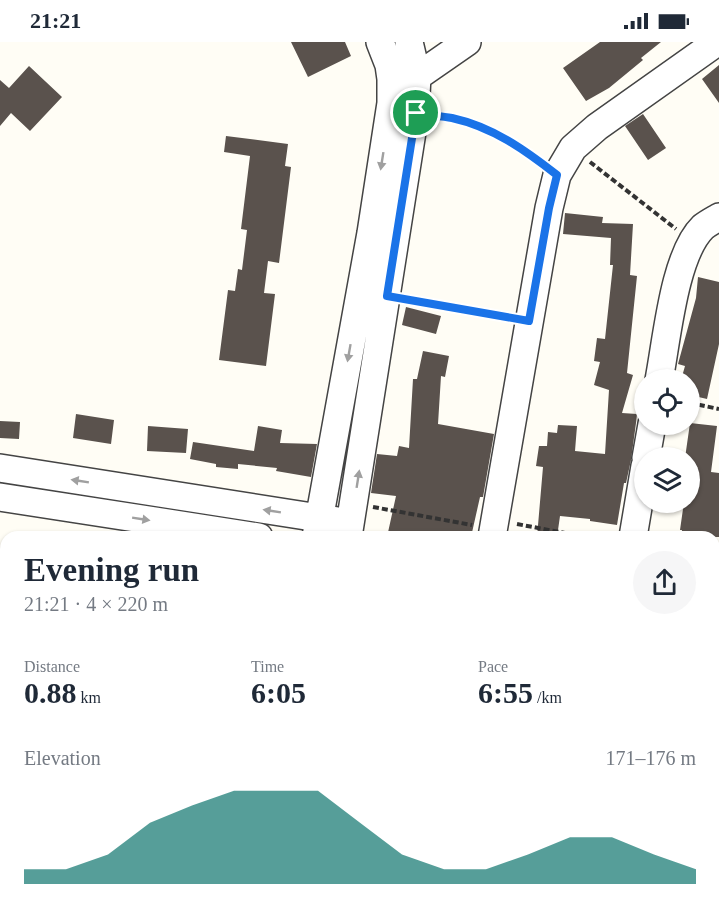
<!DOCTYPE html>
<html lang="en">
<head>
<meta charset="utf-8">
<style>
  :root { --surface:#fff; --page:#f6f6f7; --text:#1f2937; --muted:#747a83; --accent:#0f766e }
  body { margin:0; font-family:Georgia,serif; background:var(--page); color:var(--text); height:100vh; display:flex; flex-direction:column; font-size:22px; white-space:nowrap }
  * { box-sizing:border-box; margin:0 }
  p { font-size:20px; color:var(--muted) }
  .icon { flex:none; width:33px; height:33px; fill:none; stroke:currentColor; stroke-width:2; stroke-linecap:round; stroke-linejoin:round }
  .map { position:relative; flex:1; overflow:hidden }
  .drawer { position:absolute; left:0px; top:489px; width:720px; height:386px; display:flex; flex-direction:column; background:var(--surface); border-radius:18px 18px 0 0; box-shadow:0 2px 4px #0004 }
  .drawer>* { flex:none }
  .fabs { position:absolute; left:634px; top:327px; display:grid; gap:12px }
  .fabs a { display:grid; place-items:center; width:66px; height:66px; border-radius:50%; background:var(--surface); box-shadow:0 2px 4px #0004; font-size:30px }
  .pin { position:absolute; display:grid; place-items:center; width:51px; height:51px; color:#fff; margin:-26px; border:3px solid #fff; border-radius:50%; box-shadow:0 2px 6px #0007 }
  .round { display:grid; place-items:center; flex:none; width:63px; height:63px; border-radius:32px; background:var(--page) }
  .head { display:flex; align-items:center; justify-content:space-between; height:102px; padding:0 24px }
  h1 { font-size:33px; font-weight:700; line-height:45px }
  .figures { display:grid; grid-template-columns:repeat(3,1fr); gap:9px; height:102px; padding:6px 24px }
  .figures div { display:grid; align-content:center }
  .figures b { font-size:30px; font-weight:700 }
  .figures small { font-size:16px; font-weight:400 }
  .figures p { font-size:16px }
  .chart { height:168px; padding:12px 24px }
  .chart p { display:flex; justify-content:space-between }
  .chart svg { width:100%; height:108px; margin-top:6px; fill:var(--accent); opacity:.7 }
  .status { display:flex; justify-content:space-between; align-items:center; height:42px; padding:0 30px; background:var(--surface); direction:ltr }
  .status svg { height:16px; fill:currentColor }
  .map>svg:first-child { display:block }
</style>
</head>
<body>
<div class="status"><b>21:21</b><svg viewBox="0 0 49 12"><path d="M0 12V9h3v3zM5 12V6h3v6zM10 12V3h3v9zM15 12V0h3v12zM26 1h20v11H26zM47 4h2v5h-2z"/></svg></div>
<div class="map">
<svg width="719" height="874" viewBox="0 0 719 874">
  <rect width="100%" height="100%" fill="#fffdf5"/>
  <path fill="#5a524d" d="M291,0H345L351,14L308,35Z
    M600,0H661L641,16L643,18L609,46L586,59L563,26Z
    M719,23V61L702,37Z
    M29,24L62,55L30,89L11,71L0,84V38L9,46Z
    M643,72L666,106L648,118L625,84Z
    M226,94L288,102L285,124L291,125L279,221L268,219L264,251L275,252L266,324L219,318L228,248L235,249L238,227L242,228L247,188L241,187L250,114L224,110Z
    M565,171L603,175L602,181L633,182L630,233L637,234L627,331L633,333L622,371L637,372L636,381L631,418L626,441H624L617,483L590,479V477L560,474L557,495H537L543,425L536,424L539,404H547L548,390L557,391L558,383L577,384L575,409L605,412L609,348L594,343L600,320L594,319L597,296L605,297L613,223H610L611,196L563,192Z
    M698,235L719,240V302L707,357L690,353V338H681L685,324L678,322L696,256Z
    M406,265L441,274L436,292L402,283Z
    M423,309L449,314L445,335L441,334L438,382L494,392L483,455H480L471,495H387L396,454L371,451L377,412L397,414L399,404L409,406L413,337H417Z
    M76,372L114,378L111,402L73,396Z
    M0,379L20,380L19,397L0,396Z
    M690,381L717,384L711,430L719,431V495H681L682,488H680L684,460H690V416H685Z
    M148,384L188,387L186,411L147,409Z
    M258,384L282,388L280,401L317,402L311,435L276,429L277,426L238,422V427L216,425V422L190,417L193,400L254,409Z"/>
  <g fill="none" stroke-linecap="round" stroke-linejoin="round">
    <g stroke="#444" stroke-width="30">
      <path id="minor" d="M405,43L467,0
        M659,338C667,297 674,213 703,185C708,181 714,178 719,175
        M646,416L652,382
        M0,426L338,479
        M0,455L259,495
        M316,495L371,191L391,61V37L389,23L380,0
        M348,495L415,71L417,34L409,0
        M492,495L549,166L557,133L573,106L597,85L717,0
        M633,495L645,424
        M0,655L6,656
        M714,727L719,728
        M0,802L6,803
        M714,816L719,787
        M102,874V868
        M249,874L250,868
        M279,874L280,868
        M703,874L704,868"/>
    </g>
    <path stroke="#333" stroke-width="4" stroke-dasharray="6 3" stroke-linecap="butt" d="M437,74C475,79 511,96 541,120
      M590,120L676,187
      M408,258L507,275
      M690,361L719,367
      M373,465L472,483
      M517,482L586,495
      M714,520L719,521"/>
    <use href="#minor" stroke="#fff" stroke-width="27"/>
  </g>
  <defs><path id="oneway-solid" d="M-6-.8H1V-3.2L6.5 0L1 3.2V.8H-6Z" transform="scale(1.5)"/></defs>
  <g fill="#a0a0a0">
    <use href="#oneway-solid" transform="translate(382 119) rotate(99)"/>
    <use href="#oneway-solid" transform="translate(349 311) rotate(100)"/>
    <use href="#oneway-solid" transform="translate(358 437) rotate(-81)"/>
    <use href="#oneway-solid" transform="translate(80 439) rotate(-171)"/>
    <use href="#oneway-solid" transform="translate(272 469) rotate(-171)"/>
    <use href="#oneway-solid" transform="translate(141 477) rotate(9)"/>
  </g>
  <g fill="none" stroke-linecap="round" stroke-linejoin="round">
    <g stroke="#fff" stroke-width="12">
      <path id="route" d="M416,71C428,73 440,74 452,76C493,85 525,108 557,133L549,166L529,279L387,254Z"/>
    </g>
    <use href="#route" stroke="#1a73e8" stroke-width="8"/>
  </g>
</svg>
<div class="fabs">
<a><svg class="icon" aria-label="locate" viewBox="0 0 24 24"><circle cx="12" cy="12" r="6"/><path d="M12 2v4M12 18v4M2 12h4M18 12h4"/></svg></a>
<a><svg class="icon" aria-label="layers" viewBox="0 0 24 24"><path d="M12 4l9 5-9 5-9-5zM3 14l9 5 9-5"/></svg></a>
</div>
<div class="pin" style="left:416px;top:71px;background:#1e9e55"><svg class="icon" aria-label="arrive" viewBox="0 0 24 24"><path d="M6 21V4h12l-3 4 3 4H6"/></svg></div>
<section class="drawer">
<div class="head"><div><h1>Evening run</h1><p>21:21 · 4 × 220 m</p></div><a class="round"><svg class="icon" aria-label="share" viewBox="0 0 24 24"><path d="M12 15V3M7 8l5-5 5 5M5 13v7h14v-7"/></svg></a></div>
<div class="figures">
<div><p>Distance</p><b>0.88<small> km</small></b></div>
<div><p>Time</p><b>6:05</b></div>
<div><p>Pace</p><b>6:55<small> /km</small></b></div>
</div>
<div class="chart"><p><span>Elevation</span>171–176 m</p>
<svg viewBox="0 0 160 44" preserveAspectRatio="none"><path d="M0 44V38L10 38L20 32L30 19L40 12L50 6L60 6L70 6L80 19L90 32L100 38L110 38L120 32L130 25L140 25L150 32L160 38V44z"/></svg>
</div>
</section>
</div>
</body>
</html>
